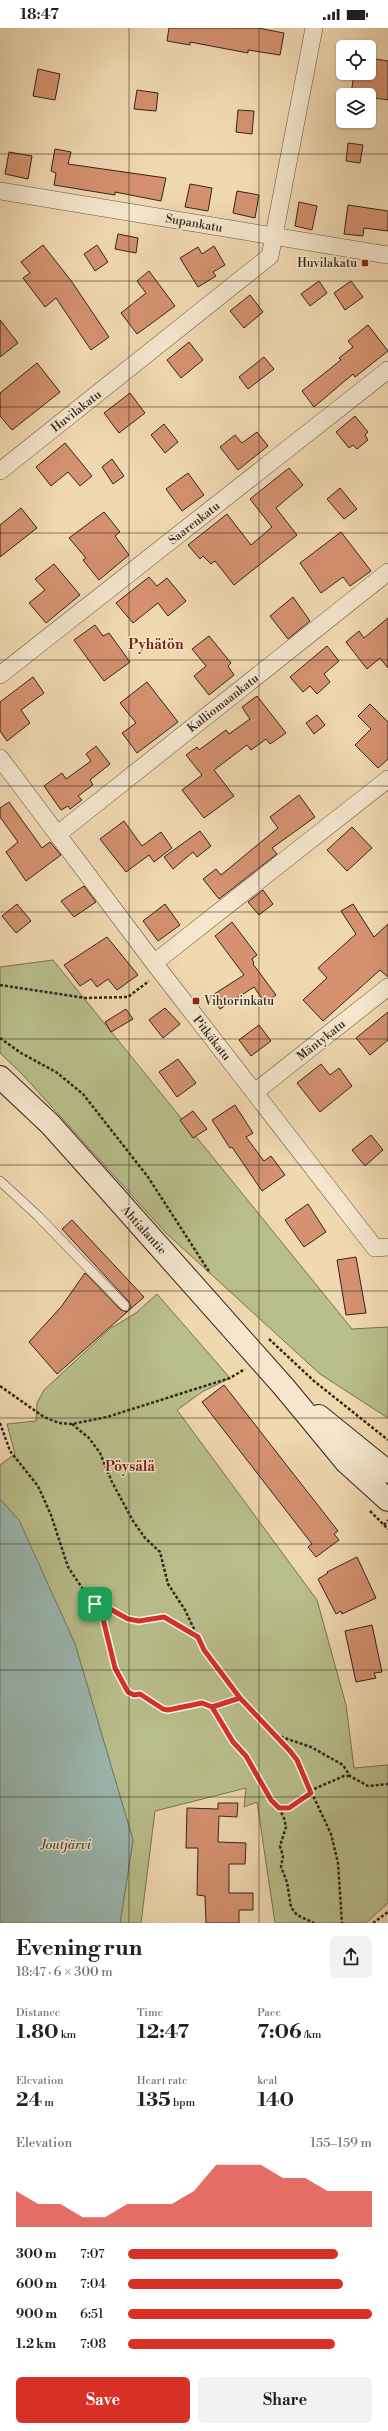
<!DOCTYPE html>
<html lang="en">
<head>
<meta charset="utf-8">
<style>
  :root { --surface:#fff; --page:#f2f2f2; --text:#202124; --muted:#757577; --accent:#d93025 }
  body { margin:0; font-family:"Libre Bodoni",serif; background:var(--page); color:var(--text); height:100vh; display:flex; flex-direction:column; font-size:15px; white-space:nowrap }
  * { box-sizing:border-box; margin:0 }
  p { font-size:13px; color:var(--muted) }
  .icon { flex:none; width:22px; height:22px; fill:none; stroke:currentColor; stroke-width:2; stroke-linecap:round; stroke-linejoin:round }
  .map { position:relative; height:1895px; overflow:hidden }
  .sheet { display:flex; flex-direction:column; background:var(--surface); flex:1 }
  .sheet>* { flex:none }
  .controls { position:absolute; left:336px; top:12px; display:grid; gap:8px }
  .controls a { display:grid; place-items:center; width:40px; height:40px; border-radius:6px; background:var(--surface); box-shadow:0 1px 3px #0004; font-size:20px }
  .pin { position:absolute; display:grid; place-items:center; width:34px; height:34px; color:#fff; margin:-17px; border-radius:8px; box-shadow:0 2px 6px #0006 }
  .round { display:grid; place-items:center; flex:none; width:42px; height:42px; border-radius:6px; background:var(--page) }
  .overview { display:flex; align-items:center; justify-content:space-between; height:68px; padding:0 16px }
  h1 { font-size:22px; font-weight:700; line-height:30px }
  .stats { display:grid; grid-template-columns:repeat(3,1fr); gap:6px; height:68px; padding:4px 16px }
  .stats div { display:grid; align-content:center }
  .stats b { font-size:20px; font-weight:700 }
  .stats small { font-size:11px; font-weight:400 }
  .stats p { font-size:11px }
  .chart { height:112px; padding:8px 16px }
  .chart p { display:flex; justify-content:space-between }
  .chart svg { width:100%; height:72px; margin-top:4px; fill:var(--accent); opacity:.7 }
  .cta { display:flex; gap:8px; margin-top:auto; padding:8px 16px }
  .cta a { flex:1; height:46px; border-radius:6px; background:var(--accent); color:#fff; font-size:16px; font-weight:700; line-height:46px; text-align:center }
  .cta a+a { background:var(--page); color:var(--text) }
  ul { padding:0 16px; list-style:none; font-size:13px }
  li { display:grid; grid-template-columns:64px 48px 1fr; align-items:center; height:30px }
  li i { height:10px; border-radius:5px; background:var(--accent) }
  .status { display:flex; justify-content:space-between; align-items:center; height:28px; padding:0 20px; background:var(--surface); direction:ltr }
  .status svg { height:11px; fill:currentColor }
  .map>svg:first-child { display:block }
</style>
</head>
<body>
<div class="status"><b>18:47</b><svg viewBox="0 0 49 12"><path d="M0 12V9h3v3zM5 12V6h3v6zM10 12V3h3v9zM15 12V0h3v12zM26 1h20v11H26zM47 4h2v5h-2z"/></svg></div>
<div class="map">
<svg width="388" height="1895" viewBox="0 0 388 1895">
  <rect width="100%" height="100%" fill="#f0d8b1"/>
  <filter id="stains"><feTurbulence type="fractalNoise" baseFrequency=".005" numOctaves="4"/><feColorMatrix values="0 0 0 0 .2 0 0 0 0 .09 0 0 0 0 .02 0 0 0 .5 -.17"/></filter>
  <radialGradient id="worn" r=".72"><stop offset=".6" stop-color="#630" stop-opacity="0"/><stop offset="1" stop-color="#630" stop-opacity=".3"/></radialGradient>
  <path fill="#b9bf8c" stroke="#767254" d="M53,932L352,1301L388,1299V1390L320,1346L166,1205L23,1047L0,1025V939Z
    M157,1266L230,1350L202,1364L177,1382L317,1572L346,1677L354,1740L388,1737V1875L366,1895H275L257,1774L244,1779L246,1760L155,1783L141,1895H120L133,1812L75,1616L19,1493L0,1471V1437L15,1426L7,1396L36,1393L37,1375L44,1362L111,1300L136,1285Z"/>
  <path fill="#9bb9b2" stroke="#717e76" d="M0,1471L19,1492L75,1616L133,1812L120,1895H0Z"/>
  <path fill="#d59170" stroke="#32251b" d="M169,0H258L284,5L280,27L248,22V25L190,14V17L167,13Z
    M369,30L388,33V72L369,69V67H351L354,45H369Z
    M38,41L60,46L55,72L33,68Z
    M137,62L158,65L156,83L134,81Z
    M238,82L254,83L252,106L236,104Z
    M348,115L363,117L360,135L346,133Z
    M55,121L71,124L68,136L166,150L161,173L115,164V167L54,157L56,145L51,143Z
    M9,124L32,128L28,151L5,146Z
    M190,156L212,160L208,183L185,179Z
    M237,163L259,167L255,190L233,185Z
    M299,174L317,178L312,202L295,198Z
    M348,177L388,183V203L364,200L363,208L344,206Z
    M118,206L138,210L136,225L115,221Z
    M43,217L72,254L109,309L91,322L56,270L45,279L23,250L30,245L21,234Z
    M97,217L108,234L95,243L84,226Z
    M214,218L225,237L213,244L216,248L198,259L180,230L198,219L202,226Z
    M149,243L175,278L137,306L121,285L146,265L137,253Z
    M319,253L327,265L310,278L301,266Z
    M351,253L363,269L345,282L334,265Z
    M250,267L263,284L244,300L230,283Z
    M0,292L18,315L0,329Z
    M368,297L388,323L355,349L353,346L314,379L302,363L341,332L339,330L353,319L348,313Z
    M189,314L203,332L181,350L167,332Z
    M264,329L274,341L248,361L239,349Z
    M37,335L60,364L12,402L0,388V365Z
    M130,365L145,385L119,405L104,385Z
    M355,388L368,404L365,407L368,412L357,421L353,417L349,420L336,404Z
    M164,396L178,414L165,425L151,407Z
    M257,404L268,418L238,442L220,419L235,407L242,415Z
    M65,415L92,448L80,458L68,444L51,458L36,439Z
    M112,431L124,448L113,456L102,439Z
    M289,440L303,457L276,480L297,507L234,557L215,533L211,536L203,528L200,531L188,517L227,486L251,517L272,499L250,471Z
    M188,445L204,467L182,483L166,461Z
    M340,460L357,481L344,491L327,471Z
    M21,480L37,500L0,529V497Z
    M104,484L120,504L115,508L129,527L99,552L83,532L86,530L69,510Z
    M341,504L371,543L350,558L343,549L321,565L300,535Z
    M54,536L80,567L46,595L29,575L45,562L35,551Z
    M149,549L157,558L167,550L186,573L168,588L158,575L133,595L116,575Z
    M293,569L310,593L288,611L270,588Z
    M388,590V640L380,630L367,641L346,614L359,603L364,610Z
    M95,597L103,608L109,605L130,634L104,653L74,612Z
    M209,608L231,635L228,638L234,647L209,667L194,648L206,638L192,621Z
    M327,618L339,633L324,646L330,654L317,666L310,658L303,664L290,649Z
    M33,649L44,665L21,682L30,695L7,713L0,703V674Z
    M147,654L178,694L137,725L122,705L136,695L120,675Z
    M257,668L286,705L270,716L266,711L251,722L247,717L214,742L234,768L204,790L182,762L202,747L186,727L197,719L199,722L226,702L229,706L250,691L242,679Z
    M370,676L388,694V731L378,740L355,717L371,701L358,688Z
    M317,687L325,697L314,706L306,695Z
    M96,718L110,736L90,752L93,757L78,768L82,772L70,781L68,778L61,782L44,758L62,745L66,751L91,733L86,726Z
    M299,767L315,789L272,820L277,826L219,871L203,851L216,841L221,847L278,800L270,789Z
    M9,774L42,820L50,814L61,827L26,853L6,824L18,814L0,789V780Z
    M124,793L142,818L161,804L172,820L154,834L149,827L126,844L100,811Z
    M352,799L372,820L347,843L327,822Z
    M200,803L211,818L197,829L193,824L173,841L164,829Z
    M84,858L96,874L74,889L61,873Z
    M263,862L273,876L259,887L248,874Z
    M17,876L31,893L16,905L2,888Z
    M165,876L180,897L158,913L143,893Z
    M353,876L374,909L388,896V949L380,942L323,993L303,972L327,950L318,940L356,906L341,883Z
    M232,894L257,927L252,931L254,935L253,936L276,967L265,975L254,959L220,981L211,968L244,947L215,908Z
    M107,909L138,947L117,962L108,951L97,959L91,951L80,958L64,937Z
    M165,980L180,996L163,1010L149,992Z
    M126,981L133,991L111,1004L105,994Z
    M388,984V1012L370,1027L356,1010Z
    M259,997L271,1013L251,1028L239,1012Z
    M178,1031L196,1055L177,1069L159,1044Z
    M321,1036L330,1047L339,1040L352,1058L320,1084L297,1055Z
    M235,1077L253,1105L246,1109L264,1133L271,1128L285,1147L262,1163L232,1119L230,1120L212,1092Z
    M193,1083L207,1101L193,1110L180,1092Z
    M371,1107L383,1122L365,1138L352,1122Z
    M308,1176L326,1204L304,1219L285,1192Z
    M72,1192L144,1269L57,1346L29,1314L61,1279L85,1245L121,1282L127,1284L131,1279L129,1274L62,1201Z
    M356,1229L366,1285L346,1287L337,1232Z
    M224,1357L338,1503L334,1506L339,1512L316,1529L308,1519L312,1516L202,1374Z
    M357,1529L376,1570L342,1586L341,1583L336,1586L318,1551L328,1545L327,1544Z
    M372,1597L382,1644L374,1645L376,1650L356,1654L345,1603Z
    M218,1775H238L237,1789L219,1788L218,1814L246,1815L245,1836H229V1865H253V1882H239V1895H206L205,1868L197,1867L198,1820H186L187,1780L218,1781Z"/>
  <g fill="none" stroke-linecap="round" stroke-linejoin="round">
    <g stroke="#625240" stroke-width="10">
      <path id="lane" d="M0,1153L38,1188L125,1278"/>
    </g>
    <g stroke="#625240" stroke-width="18">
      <path id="street" d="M0,163L388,227
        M0,443L270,228L314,0
        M0,647L388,342
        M0,730L154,935L375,1220L388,1219
        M58,806L388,544
        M154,935L388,751
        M255,1064L388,959"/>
    </g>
    <g stroke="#32251b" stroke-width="24">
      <path id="secondary" d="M0,1049L50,1096L101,1153L284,1359L346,1434L388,1472
        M319,1388L388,1444"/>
    </g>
    <path stroke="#32251b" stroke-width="2.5" stroke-dasharray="3 2" stroke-linecap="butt" d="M0,957L86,970L128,969L149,953
      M0,1010L21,1025L56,1044L83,1066L148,1149L210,1245
      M269,1311L314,1353L388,1412
      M0,1358L44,1389L59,1395L72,1396L107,1389L230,1350L245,1341
      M0,1395L10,1423L38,1458L51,1487L68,1539L103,1591L115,1640L128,1664L145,1669L163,1681L202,1675L212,1679L233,1714L246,1728L271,1772L279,1780H289L308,1769L314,1761L344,1748H350
      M72,1396L89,1410L100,1425L112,1454L133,1493L145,1510L160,1524L168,1556L185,1582L204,1622L240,1670L297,1733L331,1806L338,1835L342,1895
      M370,1483L388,1501
      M384,1497L388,1492
      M95,1576L103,1577L128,1591L139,1593L164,1589L197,1609
      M212,1679L240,1670
      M276,1707L311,1719L343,1737L350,1748L368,1758L388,1756
      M279,1780L284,1790L286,1799L280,1818L283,1828L281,1839L287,1854L291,1879L297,1887L314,1895
      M373,1895L388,1884"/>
    <use href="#lane" stroke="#f5e6cc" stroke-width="9"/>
    <use href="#street" stroke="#f5e6cc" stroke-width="17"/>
    <use href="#secondary" stroke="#f5e6cc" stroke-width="22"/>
  </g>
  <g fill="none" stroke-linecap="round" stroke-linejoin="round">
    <g stroke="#fff" stroke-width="8">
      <path id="route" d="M95,1576L103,1591L115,1640L128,1664L134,1667L140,1666L163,1681L168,1682L202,1675L212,1679L240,1670L290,1723L297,1732L311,1765L289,1780H279L271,1772L246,1728L233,1714L212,1679L240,1670L204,1622L198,1609L164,1589L139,1593L128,1591L103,1577L95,1576"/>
    </g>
    <use href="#route" stroke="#d93025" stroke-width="5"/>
  </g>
  <path fill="none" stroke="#32251b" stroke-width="1" stroke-opacity="0.55" d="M129,0V1895M259,0V1895M0,126H388M0,253H388M0,379H388M0,505H388M0,632H388M0,758H388M0,884H388M0,1011H388M0,1137H388M0,1263H388M0,1390H388M0,1516H388M0,1642H388M0,1769H388"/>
  <g fill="#8f2418" stroke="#f5e6cc" stroke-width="1.5">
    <rect x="361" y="231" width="8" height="8" rx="2"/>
    <rect x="192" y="969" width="8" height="8" rx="2"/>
  </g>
  <g text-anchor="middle" stroke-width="3" stroke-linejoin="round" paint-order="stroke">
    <g font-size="12" fill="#32251b" stroke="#f5e6cc">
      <text transform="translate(194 195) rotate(10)" y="4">Supankatu</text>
      <text transform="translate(76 383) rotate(-38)" y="4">Huvilakatu</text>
      <text transform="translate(194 495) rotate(-38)" y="4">Saarenkatu</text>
      <text transform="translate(223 675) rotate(-38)" y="4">Kalliomaankatu</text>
      <text transform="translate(212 1010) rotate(52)" y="4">Pitkäkatu</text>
      <text transform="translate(321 1012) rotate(-38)" y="4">Mäntykatu</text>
      <text transform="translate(144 1202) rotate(48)" y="4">Ahtialantie</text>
    </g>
    <g font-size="12" fill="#32251b" stroke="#f5e6cc" text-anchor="end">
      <text x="357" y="239">Huvilakatu</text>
      <text x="204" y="977" text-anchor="start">Vihtorinkatu</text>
    </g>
    <g font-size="13" font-style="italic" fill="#4c4a41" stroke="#f5e6cc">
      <text x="66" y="1821">Joutjärvi</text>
    </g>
    <g font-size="14" font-weight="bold" fill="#7a1f14" stroke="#f5e6cc">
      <text x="156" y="621">Pyhätön</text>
      <text x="130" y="1443">Pöysälä</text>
    </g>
  </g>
  <rect width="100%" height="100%" filter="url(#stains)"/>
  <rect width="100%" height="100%" fill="url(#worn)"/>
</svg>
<div class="controls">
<a><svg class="icon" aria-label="locate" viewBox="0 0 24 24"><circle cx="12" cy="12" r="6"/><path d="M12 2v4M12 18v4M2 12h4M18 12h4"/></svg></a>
<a><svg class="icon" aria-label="layers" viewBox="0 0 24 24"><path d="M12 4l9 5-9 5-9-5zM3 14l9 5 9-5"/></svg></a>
</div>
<div class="pin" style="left:95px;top:1576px;background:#1e9e55"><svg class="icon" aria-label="arrive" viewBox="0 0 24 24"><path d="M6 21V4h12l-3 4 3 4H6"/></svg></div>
</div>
<section class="sheet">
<div class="overview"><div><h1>Evening run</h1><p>18:47 · 6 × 300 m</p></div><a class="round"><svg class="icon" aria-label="share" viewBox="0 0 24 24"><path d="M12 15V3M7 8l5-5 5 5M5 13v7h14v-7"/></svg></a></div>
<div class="stats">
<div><p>Distance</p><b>1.80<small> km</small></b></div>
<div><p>Time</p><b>12:47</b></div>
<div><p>Pace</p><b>7:06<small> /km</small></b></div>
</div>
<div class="stats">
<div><p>Elevation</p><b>24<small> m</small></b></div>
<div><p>Heart rate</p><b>135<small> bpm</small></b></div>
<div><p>kcal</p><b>140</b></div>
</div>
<div class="chart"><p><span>Elevation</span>155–159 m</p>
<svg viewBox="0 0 160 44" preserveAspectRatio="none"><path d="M0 44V22L10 30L20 30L30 38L40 38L50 30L60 30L70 30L80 22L90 6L100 6L110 6L120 14L130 14L140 22L150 22L160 22V44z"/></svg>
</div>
<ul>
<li><b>300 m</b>7:07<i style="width:86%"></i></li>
<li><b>600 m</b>7:04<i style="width:88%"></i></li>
<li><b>900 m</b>6:51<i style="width:100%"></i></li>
<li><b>1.2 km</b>7:08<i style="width:85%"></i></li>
</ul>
<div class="cta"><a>Save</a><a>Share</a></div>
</section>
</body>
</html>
